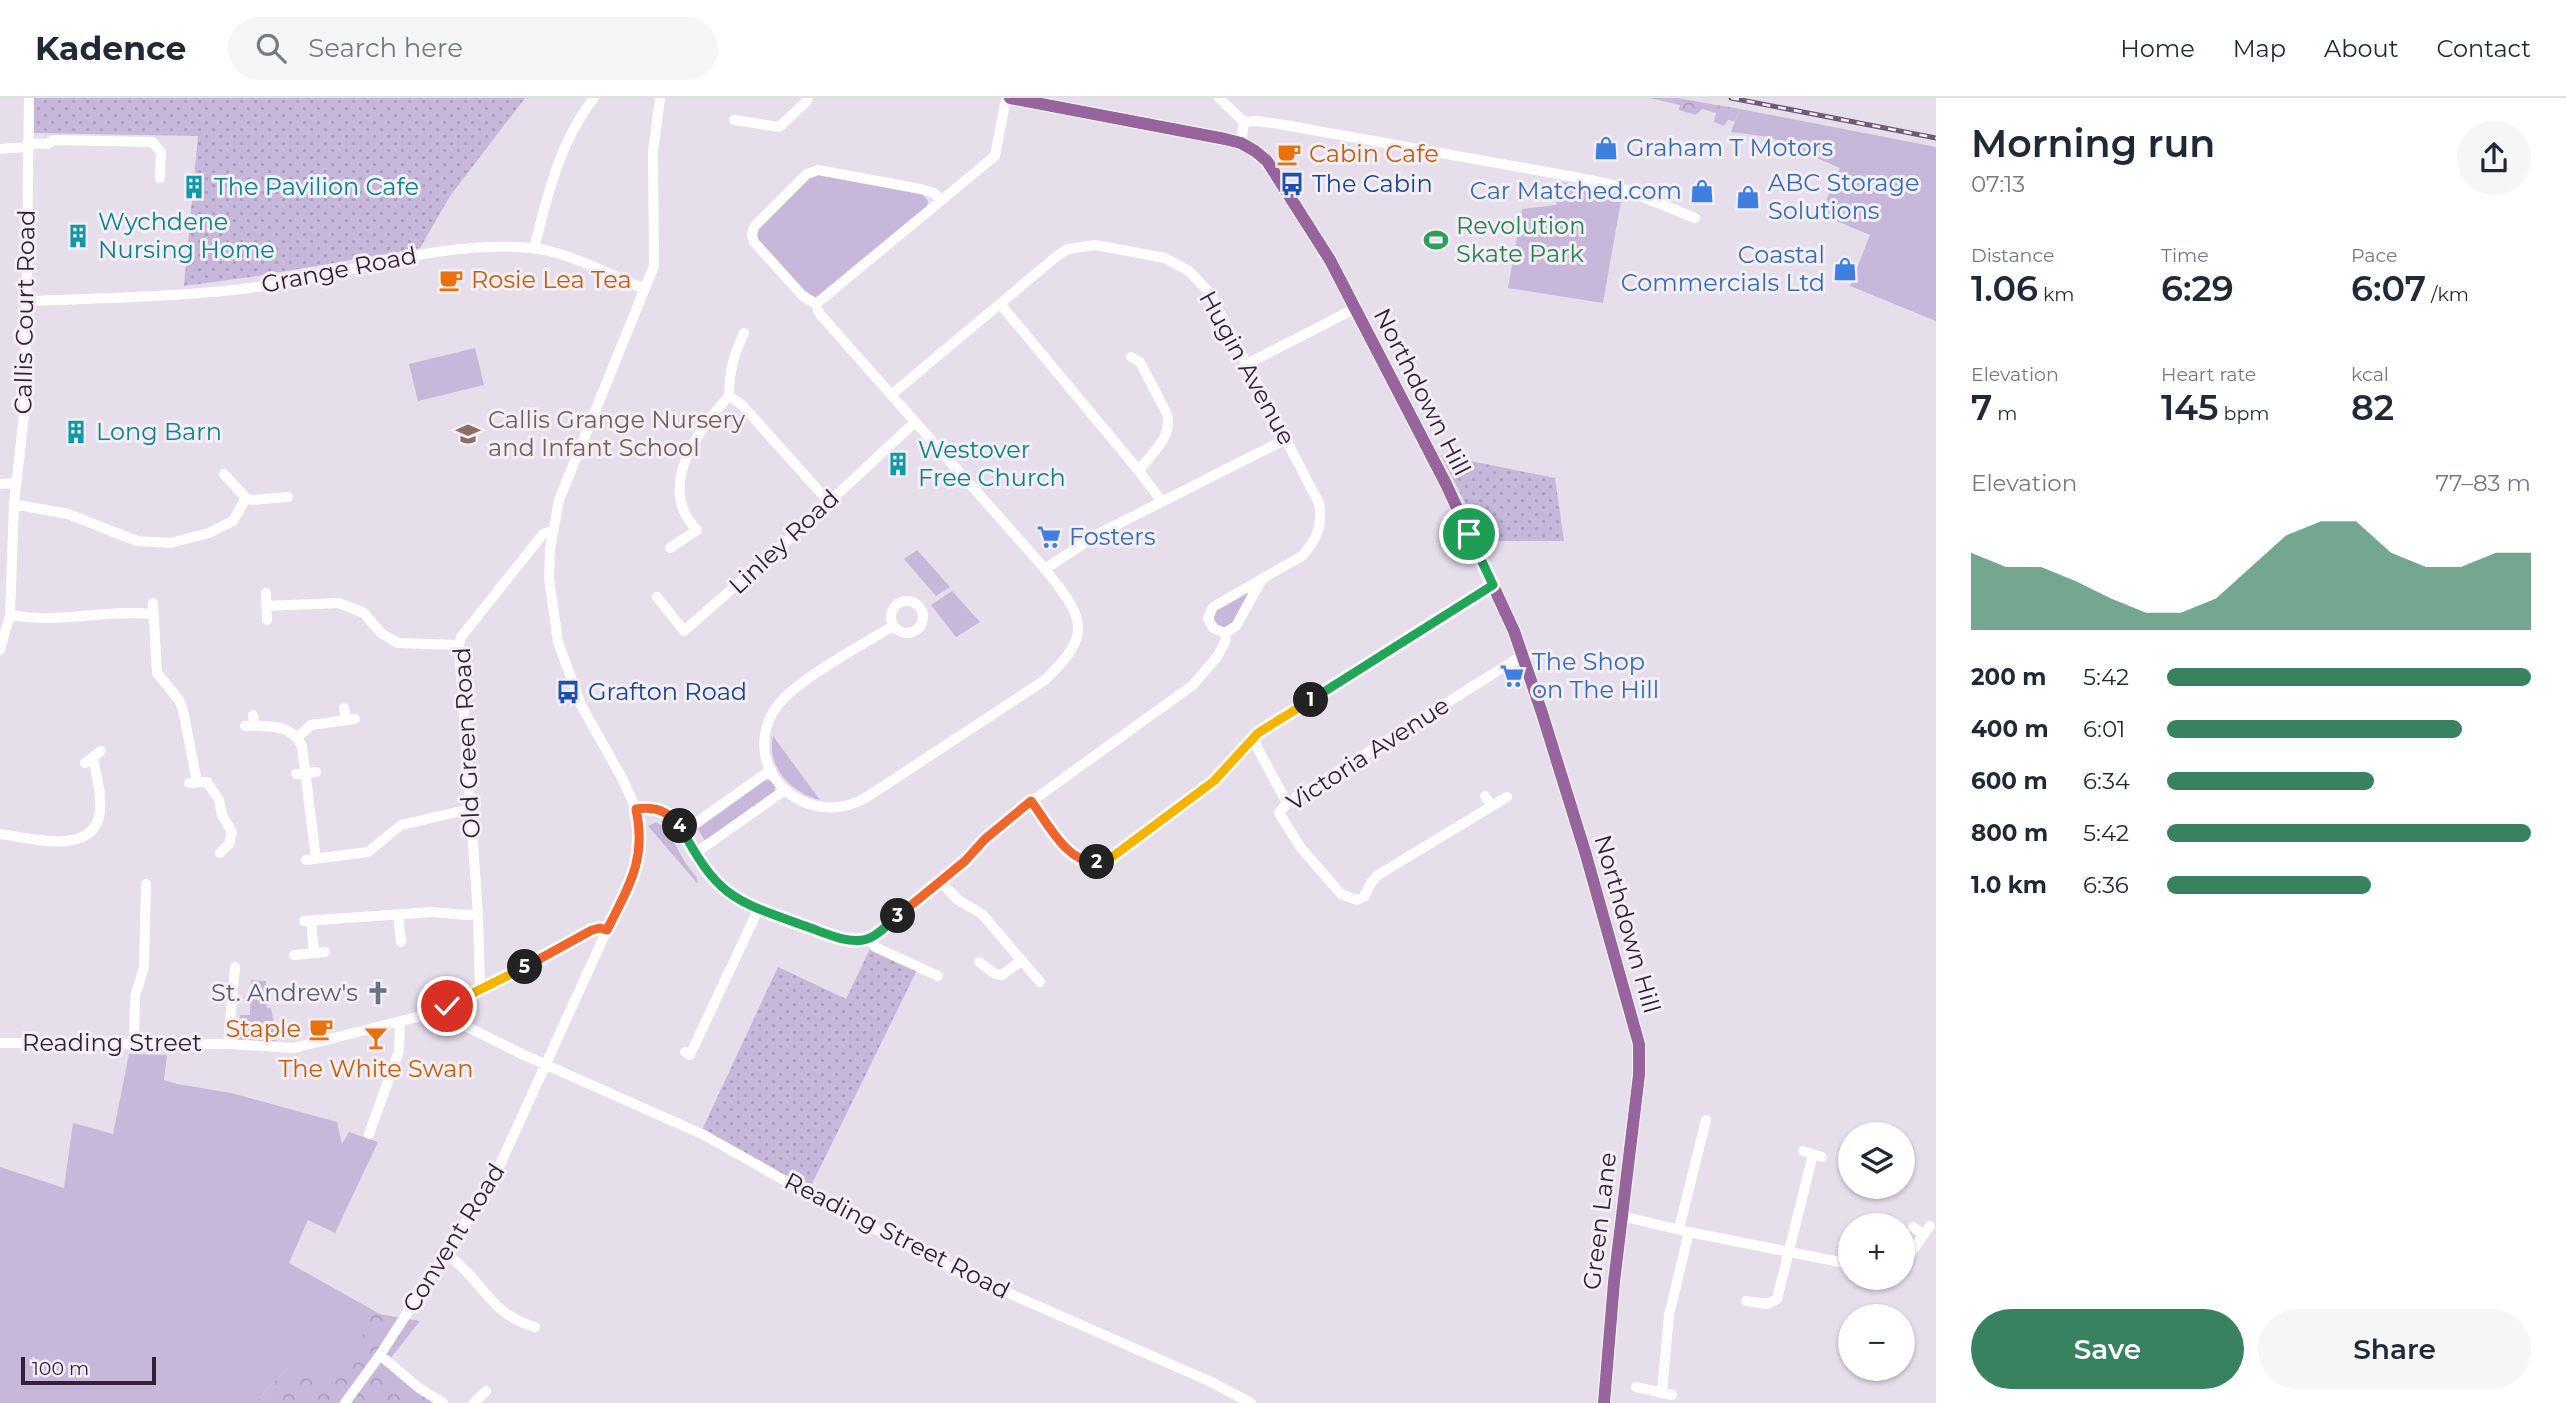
<!DOCTYPE html>
<html lang="en">
<head>
<meta charset="utf-8">
<style>
  :root { --surface:#fff; --page:#f6f6f7; --text:#1f2937; --muted:#747a83; --line:#e0e1e3; --accent:#388260 }
  body { margin:0; font-family:Montserrat,sans-serif; background:var(--page); color:var(--text); height:100vh; display:flex; flex-direction:column; font-size:26px; white-space:nowrap }
  * { box-sizing:border-box; margin:0 }
  p { font-size:23px; color:var(--muted) }
  .icon { flex:none; width:38px; height:38px; fill:none; stroke:currentColor; stroke-width:2; stroke-linecap:round; stroke-linejoin:round }
  .map { position:relative; flex:1; overflow:hidden }
  .drawer { display:flex; flex-direction:column; background:var(--surface); width:630px }
  .drawer>* { flex:none }
  .buttons { position:absolute; left:1838px; top:1024px; display:grid; gap:14px }
  .buttons a { display:grid; place-items:center; width:77px; height:77px; border-radius:50%; background:var(--surface); box-shadow:0 2px 5px #0004; font-size:35px }
  .scale { position:absolute; left:21px; bottom:18px; width:135px; box-sizing:border-box; padding-left:7px; border:4px solid #362039; border-top:0; font-size:19px; line-height:24px; white-space:nowrap; color:#362039; -webkit-text-stroke:5px #f4eef6; paint-order:stroke }
  .pin { position:absolute; display:grid; place-items:center; width:60px; height:60px; color:#fff; margin:-30px; border:4px solid #fff; border-radius:50%; box-shadow:0 2px 7px #0007 }
  .km { position:absolute; width:35px; height:35px; margin:-18px; border-radius:50%; background:#222; color:#fff; font-size:19px; line-height:35px; text-align:center }
  .round { display:grid; place-items:center; flex:none; width:74px; height:74px; border-radius:37px; background:var(--page) }
  .headline { display:flex; align-items:center; justify-content:space-between; height:119px; padding:0 35px }
  h1 { font-size:38px; font-weight:600; line-height:52px }
  .figures { display:grid; grid-template-columns:repeat(3,1fr); gap:10px; height:119px; padding:7px 35px }
  .figures div { display:grid; align-content:center }
  .figures b { font-size:35px; font-weight:600 }
  .figures small { font-size:19px; font-weight:400 }
  .figures p { font-size:19px }
  .chart { height:196px; padding:14px 35px }
  .chart p { display:flex; justify-content:space-between }
  .chart svg { width:100%; height:126px; margin-top:7px; fill:var(--accent); opacity:.7 }
  .action { display:flex; gap:14px; margin-top:auto; padding:14px 35px }
  .action a { flex:1; height:80px; border-radius:42px; background:var(--accent); color:#fff; font-size:28px; font-weight:600; line-height:80px; text-align:center }
  .action a+a { background:var(--page); color:var(--text) }
  ul { padding:0 35px; list-style:none; font-size:23px }
  li { display:grid; grid-template-columns:112px 84px 1fr; align-items:center; height:52px }
  li i { height:18px; border-radius:9px; background:var(--accent) }
  header { display:flex; align-items:center; gap:42px; box-sizing:border-box; height:98px; padding:0 35px; background:var(--surface); border-bottom:2px solid var(--line) }
  header strong { font-size:33px }
  nav { display:flex; gap:38px; margin-inline-start:auto; font-size:24px }
  .search { width:490px; height:63px; background:var(--page); display:flex; align-items:center; gap:18px; box-sizing:border-box; padding:0 24px; border-radius:38px; color:var(--muted); font-size:26px }
  main { display:flex; flex:1; min-height:0 }
  .map>svg:first-child { display:block }
</style>
</head>
<body>
<header>
<strong>Kadence</strong>
<div class="search"><svg class="icon" aria-label="search" viewBox="0 0 24 24"><circle cx="10" cy="10" r="6"/><path d="M15 15l6 6"/></svg>Search here</div>
<nav><a>Home</a><a>Map</a><a>About</a><a>Contact</a></nav>
</header>
<main>
<div class="map">
<svg width="1936" height="1305" viewBox="0 0 1936 1305">
  <defs>
    <pattern id="forest-crowns" width="20" height="18" patternUnits="userSpaceOnUse" patternTransform="scale(1.75)"><rect width="20" height="18" fill="#c6b7db"/><path d="M2 6a3 3 0 1 1 6 0M12 15a3 3 0 1 1 6 0" fill="none" stroke="#ab9dbd"/></pattern>
    <pattern id="park-dots" width="8" height="8" patternUnits="userSpaceOnUse" patternTransform="scale(1.75)"><rect width="8" height="8" fill="#c6b7db"/><path d="M2 2h.1M6 6h.1" fill="none" stroke="#ab9dbd" stroke-width="1.8" stroke-linecap="round"/></pattern>
  </defs>
  <rect width="100%" height="100%" fill="#e6deea"/>
  <path fill="#c6b7db" d="M1740,11L1936,49V223L1850,188L1870,137L1820,116L1840,70L1769,39L1731,34Z
    M817,76L922,96L928,103L927,109L923,114L815,200L811,201L759,145L756,137L760,128L809,79Z
    M1562,84L1622,97L1603,205L1508,190L1522,111L1556,107Z
    M475,250L484,287L418,303L409,266Z
    M917,452L950,489L936,498L904,461Z
    M952,493L980,524L956,539L931,507Z
    M1249,493L1232,528L1225,530L1215,527L1213,514Z
    M773,638L820,702C792,695 766,669 773,638Z
    M765,682L773,683L776,687L774,694L705,743L698,731Z
    M656,724L666,730L686,766L697,780L698,786L648,728Z
    M251,882L266,883L267,910H271L277,943L237,942L240,917H250Z
    M129,956L167,957L164,982L177,986L231,995L337,1024L342,1046L349,1034L378,1044L335,1135L308,1122L289,1165L394,1224L340,1305L286,1271L255,1305H0V1069L64,1090L73,1025L113,1036Z"/>
  <path fill="url(#forest-crowns)" d="M1650,0H1677L1740,11L1735,23L1728,22L1724,28L1714,24L1716,15L1702,11L1696,17L1679,12L1680,7Z
    M372,1215L420,1223L390,1261L434,1305H255L286,1271L328,1285L357,1252Z"/>
  <path fill="url(#park-dots)" d="M34,0H525L450,98L420,150L258,178L184,188L198,38L34,35Z
    M1441,357L1555,380L1564,443H1484Z
    M870,851L917,872L809,1092L702,1032L778,869L846,901Z"/>
  <g fill="none" stroke-linecap="round" stroke-linejoin="round">
    <g stroke="#fff" stroke-width="14">
      <path id="major" d="M1010,0L1225,41L1241,45L1255,53L1267,63L1330,162L1446,386L1514,533L1542,615L1586,757L1639,946V977L1614,1184L1604,1305"/>
    </g>
    <path stroke="#fff" stroke-width="10" d="M1219,0L1244,24L1241,45
      M734,22L779,29L806,4L808,0
      M1244,24L1257,23L1279,26L1575,79L1613,87L1695,120
      M28,45L47,46L53,42L152,44L161,54L160,80
      M0,51L27,49
      M534,151C547,98 560,43 594,0
      M26,203C113,200 199,199 285,185C367,171 446,142 531,150C571,154 608,177 645,191
      M816,206L819,215L1045,471C1084,520 1094,535 1045,582L867,699C807,735 737,671 775,611C792,584 864,546 893,528
      M816,206L802,197L754,144L752,137L754,129L807,76L818,72L921,91L934,95L941,102
      M816,206L995,58L1006,0
      M1001,207L1139,373L1162,404
      M1131,259L1140,264L1167,316C1173,340 1152,354 1139,373
      M1247,266L1356,210
      M891,297L1057,158L1068,151L1095,147L1165,160L1189,173L1209,194L1319,405C1323,427 1317,442 1302,458L1213,509L1208,520L1213,530L1225,535L1236,528L1262,481
      M729,298L742,307L828,403
      M224,376L246,400L252,402L288,399
      M0,386L16,385
      M14,406L68,416L137,443L170,445L209,435L233,423L246,400
      M670,450L697,432C655,389 698,332 729,298C729,274 734,256 744,235
      M1045,471L1098,436L1286,341
      M266,495L267,522
      M657,499L684,533L798,433L915,324
      M891 519a16 16 0 1 1 32 0a16 16 0 1 1-32 0Z
      M153,505L157,575L179,602L183,612L197,684
      M266,508L339,505L364,515L381,535L398,545L459,547
      M10,517C60,526 104,511 153,516
      M0,552L10,517L14,406L25,308L29,0
      M344,610L346,620
      M253,617L255,628
      M245,628C267,628 291,625 302,648L316,761
      M298,639L311,627L355,621
      M85,665L101,653
      M296,676L316,674
      M189,685L207,684L219,702L222,717L232,734L229,746L220,755
      M1485,698L1492,708
      M1507,699L1378,777L1371,785L1364,799L1357,802L1341,796L1301,750L1279,715L1287,705L1523,557
      M1032,703C1043,718 1065,756 1081,763C1090,766 1100,764 1109,762L1215,683L1254,640
      M1287,705L1257,649L1254,640L1258,635L1493,487
      M636,711C647,709 658,708 668,715C686,727 692,756 706,773C714,784 726,795 738,802C764,817 843,847 871,840L965,763L985,741L1032,703L1193,587L1217,559L1226,542L1225,535
      M683,734L771,672
      M0,736C30,740 94,759 100,714C102,697 96,676 93,659
      M694,756L785,692
      M306,762L368,754L401,727L470,711
      M941,784L958,802L982,816L1040,884
      M398,817L401,844
      M304,823L432,814L466,817L478,816
      M311,823L314,855
      M871,840L875,849L938,878
      M294,857L325,854
      M979,864L995,876L1002,877L1022,862
      M441,916L447,908L592,832L600,830L608,832
      M456,923L468,903L480,893L478,816L459,547L461,539L543,436L552,433
      M0,945L228,946L294,950L425,917L441,916L524,957L704,1037L814,1099L940,1165L1209,1283L1251,1305
      M134,946L135,899L144,869L146,786
      M228,946L235,869
      M685,954L690,957L758,812
      M369,1036L399,953L400,924
      M1803,1053L1822,1059
      M1621,1118L1689,1134L1850,1166
      M1913,1129L1924,1137
      M1679,1131L1706,1022
      M447,1157C484,1182 488,1216 535,1229
      M1902,1167L1930,1128
      M1746,1203L1767,1206L1777,1201L1813,1056
      M380,1257L419,1290L443,1305
      M1636,1289L1672,1297
      M1662,1294L1669,1217L1689,1134
      M345,1305L380,1257L492,1084L638,764L641,738L636,711L622,680L581,607L558,544L549,480L550,451L559,402L654,168L653,54L660,0
      M474,1305L486,1293"/>
    <use href="#major" stroke="#97649e" stroke-width="12"/>
    <g stroke="#715a75" stroke-width="5">
      <path id="rail" d="M1731,0L1936,40"/>
    </g>
    <use href="#rail" stroke="#f4eef6" stroke-width="2.5" stroke-dasharray="8" stroke-linecap="butt"/>
  </g>
  <g fill="none" stroke-linecap="round" stroke-linejoin="round">
    <g stroke="#fff" stroke-width="14">
      <path id="split-1" d="M1311,602L1493,487L1469,436"/>
    </g>
    <g stroke="#fff" stroke-width="14">
      <path id="split-2" d="M1097,764L1108,762L1214,683L1258,635L1311,602"/>
    </g>
    <g stroke="#fff" stroke-width="14">
      <path id="split-3" d="M898,818L965,763L985,741L1031,703C1048,725 1067,766 1097,764"/>
    </g>
    <g stroke="#fff" stroke-width="14">
      <path id="split-4" d="M680,728C718,799 732,802 805,828C823,834 844,845 863,842C876,840 888,826 898,818"/>
    </g>
    <g stroke="#fff" stroke-width="14">
      <path id="split-5" d="M525,869L592,832L600,830L607,832C629,788 647,761 636,711C656,708 667,713 680,728"/>
    </g>
    <g stroke="#fff" stroke-width="14">
      <path id="split-6" d="M447,908L525,869"/>
    </g>
    <use href="#split-1" stroke="#22a559" stroke-width="9"/>
    <use href="#split-2" stroke="#f5b400" stroke-width="9"/>
    <use href="#split-3" stroke="#f0652b" stroke-width="9"/>
    <use href="#split-4" stroke="#22a559" stroke-width="9"/>
    <use href="#split-5" stroke="#f0652b" stroke-width="9"/>
    <use href="#split-6" stroke="#f5b400" stroke-width="9"/>
  </g>
  <defs>
    <g id="shop-bare" transform="scale(1.89)"><path d="M-5-2.5h2.3a2.7 3.5 0 0 1 5.4 0H5L5.5 6h-11ZM-1.5-2.5h3a1.5 2.3 0 0 0-3 0Z" fill="#3f7fe0" stroke="#f4eef6" stroke-width="2.5" paint-order="stroke"/></g>
    <g id="cafe-bare" transform="scale(1.89)"><path d="M-5.5-4.5H6V0H3Q3 3.5 0 3.5H-2.5Q-5.5 3.5-5.5 0ZM3-3.2v2h1.7v-2ZM-6 4.5H4V6H-6Z" fill="#e8710a" stroke="#f4eef6" stroke-width="2.5" paint-order="stroke"/></g>
    <g id="bus-bare" transform="scale(1.89)"><path d="M-5-6H5V4H4V6H2V4H-2V6H-4V4H-5ZM-3.5-4V0h7V-4ZM-3.5 1.2v1.5H-2V1.2ZM2 1.2v1.5H3.5V1.2Z" fill="#1a4fb4" stroke="#f4eef6" stroke-width="2.5" paint-order="stroke"/></g>
    <g id="building-bare" transform="scale(1.89)"><path d="M-4-6H4V6H1V3H-1V6H-4ZM-2.5-4.3h1.7v1.8h-1.7ZM.8-4.3h1.7v1.8H.8ZM-2.5-1h1.7V.8h-1.7ZM.8-1h1.7V.8H.8Z" fill="#0f9aa8" stroke="#f4eef6" stroke-width="2.5" paint-order="stroke"/></g>
    <g id="stadium-bare" transform="scale(1.89)"><path d="M0-5a6.5 5 0 1 0 0 10a6.5 5 0 1 0 0-10ZM-3.5-1.8h7v3.6h-7Z" fill="#2e9e5b" stroke="#f4eef6" stroke-width="2.5" paint-order="stroke"/></g>
    <g id="school-bare" transform="scale(1.89)"><path d="M0-5L7-2L0 1L-7-2ZM-4 1L0 2.5L4 1V4Q0 6-4 4Z" fill="#8d6e63" stroke="#f4eef6" stroke-width="2.5" paint-order="stroke"/></g>
    <g id="supermarket-bare" transform="scale(1.89)"><path d="M-6-5.5h2.5l.6 2H6L4.5 2H-2.5L-4.4-4H-6ZM-1.5 3.2a1.3 1.3 0 1 0 .1 0ZM3 3.2a1.3 1.3 0 1 0 .1 0Z" fill="#3f7fe0" stroke="#f4eef6" stroke-width="2.5" paint-order="stroke"/></g>
    <g id="church-bare" transform="scale(1.89)"><path d="M-1.2-6h2.4v3.5h3.3v2.4h-3.3V6h-2.4V-.1h-3.3v-2.4h3.3Z" fill="#6b7280" stroke="#f4eef6" stroke-width="2.5" paint-order="stroke"/></g>
    <g id="bar-bare" transform="scale(1.89)"><path d="M-6-5H6L.8 .8V4.5H3.5V6h-7V4.5H-.8V.8Z" fill="#e8710a" stroke="#f4eef6" stroke-width="2.5" paint-order="stroke"/></g>
  </defs>
  <g fill-rule="evenodd">
    <use href="#shop-bare" x="1606" y="50"/>
    <use href="#cafe-bare" x="1289" y="56"/>
    <use href="#bus-bare" x="1292" y="86"/>
    <use href="#building-bare" x="194" y="89"/>
    <use href="#shop-bare" x="1702" y="93"/>
    <use href="#shop-bare" x="1748" y="99"/>
    <use href="#building-bare" x="78" y="138"/>
    <use href="#stadium-bare" x="1436" y="142"/>
    <use href="#shop-bare" x="1845" y="171"/>
    <use href="#cafe-bare" x="451" y="182"/>
    <use href="#building-bare" x="76" y="334"/>
    <use href="#school-bare" x="468" y="336"/>
    <use href="#building-bare" x="898" y="366"/>
    <use href="#supermarket-bare" x="1049" y="439"/>
    <use href="#supermarket-bare" x="1512" y="578"/>
    <use href="#bus-bare" x="568" y="594"/>
    <use href="#church-bare" x="378" y="895"/>
    <use href="#cafe-bare" x="321" y="931"/>
    <use href="#bar-bare" x="376" y="940"/>
  </g>
  <g text-anchor="middle" stroke-width="6" stroke-linejoin="round" paint-order="stroke">
    <g font-size="24" fill="#366cbe" stroke="#f4eef6" text-anchor="start">
      <text x="1626" y="58">Graham T Motors</text>
      <text x="1768" y="93">ABC Storage<tspan x="1768" dy="28">Solutions</tspan></text>
      <text x="1682" y="101" text-anchor="end">Car Matched.com</text>
      <text x="1825" y="165" text-anchor="end">Coastal<tspan x="1825" dy="28">Commercials Ltd</tspan></text>
      <text x="1069" y="447">Fosters</text>
      <text x="1532" y="572">The Shop<tspan x="1532" dy="28">on The Hill</tspan></text>
    </g>
    <g font-size="24" fill="#c56008" stroke="#f4eef6" text-anchor="start">
      <text x="1309" y="64">Cabin Cafe</text>
      <text x="471" y="190">Rosie Lea Tea</text>
      <text x="301" y="939" text-anchor="end">Staple</text>
      <text x="376" y="979" text-anchor="middle">The White Swan</text>
    </g>
    <g font-size="24" fill="#164399" stroke="#f4eef6" text-anchor="start">
      <text x="1312" y="94">The Cabin</text>
      <text x="588" y="602">Grafton Road</text>
    </g>
    <g font-size="24" fill="#0d838f" stroke="#f4eef6" text-anchor="start">
      <text x="214" y="97">The Pavilion Cafe</text>
      <text x="98" y="132">Wychdene<tspan x="98" dy="28">Nursing Home</tspan></text>
      <text x="96" y="342">Long Barn</text>
      <text x="918" y="360">Westover<tspan x="918" dy="28">Free Church</tspan></text>
    </g>
    <g font-size="24" fill="#27864d" stroke="#f4eef6" text-anchor="start">
      <text x="1456" y="136">Revolution<tspan x="1456" dy="28">Skate Park</tspan></text>
    </g>
    <g font-size="24" fill="#362039" stroke="#f4eef6">
      <text transform="translate(339 172) rotate(-11)" y="8">Grange Road</text>
      <text transform="translate(25 214) rotate(-89)" y="8">Callis Court Road</text>
      <text transform="translate(1247 270) rotate(61)" y="8">Hugin Avenue</text>
      <text transform="translate(1422 294) rotate(63)" y="8">Northdown Hill</text>
      <text transform="translate(784 444) rotate(-43)" y="8">Linley Road</text>
      <text transform="translate(467 645) rotate(-93)" y="8">Old Green Road</text>
      <text transform="translate(1368 656) rotate(-33)" y="8">Victoria Avenue</text>
      <text transform="translate(1627 826) rotate(74)" y="8">Northdown Hill</text>
      <text x="112" y="953">Reading Street</text>
      <text transform="translate(1600 1123) rotate(-83)" y="8">Green Lane</text>
      <text transform="translate(897 1138) rotate(27)" y="8">Reading Street Road</text>
      <text transform="translate(454 1140) rotate(-58)" y="8">Convent Road</text>
    </g>
    <g font-size="24" fill="#785e54" stroke="#f4eef6" text-anchor="start">
      <text x="488" y="330">Callis Grange Nursery<tspan x="488" dy="28">and Infant School</tspan></text>
    </g>
    <g font-size="24" fill="#5b616d" stroke="#f4eef6" text-anchor="end">
      <text x="358" y="903">St. Andrew's</text>
    </g>
  </g>
</svg>
<div class="buttons">
<a><svg class="icon" aria-label="layers" viewBox="0 0 24 24"><path d="M12 4l9 5-9 5-9-5zM3 14l9 5 9-5"/></svg></a>
<a>+</a>
<a>−</a>
</div>
<div class="scale">100 m</div>
<div class="pin" style="left:1469px;top:436px;background:#1e9e55"><svg class="icon" aria-label="arrive" viewBox="0 0 24 24"><path d="M6 21V4h12l-3 4 3 4H6"/></svg></div>
<div class="pin" style="left:447px;top:908px;background:#d93025"><svg class="icon" aria-label="check" viewBox="0 0 24 24"><path d="M5 12l5 5 9-10"/></svg></div>
<b class="km" style="left:1311px;top:602px">1</b>
<b class="km" style="left:1097px;top:764px">2</b>
<b class="km" style="left:898px;top:818px">3</b>
<b class="km" style="left:680px;top:728px">4</b>
<b class="km" style="left:525px;top:869px">5</b>
</div>
<section class="drawer">
<div class="headline"><div><h1>Morning run</h1><p>07:13</p></div><a class="round"><svg class="icon" aria-label="share" viewBox="0 0 24 24"><path d="M12 15V3M7 8l5-5 5 5M5 13v7h14v-7"/></svg></a></div>
<div class="figures">
<div><p>Distance</p><b>1.06<small> km</small></b></div>
<div><p>Time</p><b>6:29</b></div>
<div><p>Pace</p><b>6:07<small> /km</small></b></div>
</div>
<div class="figures">
<div><p>Elevation</p><b>7<small> m</small></b></div>
<div><p>Heart rate</p><b>145<small> bpm</small></b></div>
<div><p>kcal</p><b>82</b></div>
</div>
<div class="chart"><p><span>Elevation</span>77–83 m</p>
<svg viewBox="0 0 160 44" preserveAspectRatio="none"><path d="M0 44V17L10 22L20 22L30 27L40 33L50 38L60 38L70 33L80 22L90 11L100 6L110 6L120 17L130 22L140 22L150 17L160 17V44z"/></svg>
</div>
<ul>
<li><b>200 m</b>5:42<i style="width:100%"></i></li>
<li><b>400 m</b>6:01<i style="width:81%"></i></li>
<li><b>600 m</b>6:34<i style="width:57%"></i></li>
<li><b>800 m</b>5:42<i style="width:100%"></i></li>
<li><b>1.0 km</b>6:36<i style="width:56%"></i></li>
</ul>
<div class="action"><a>Save</a><a>Share</a></div>
</section>
</main>
</body>
</html>
